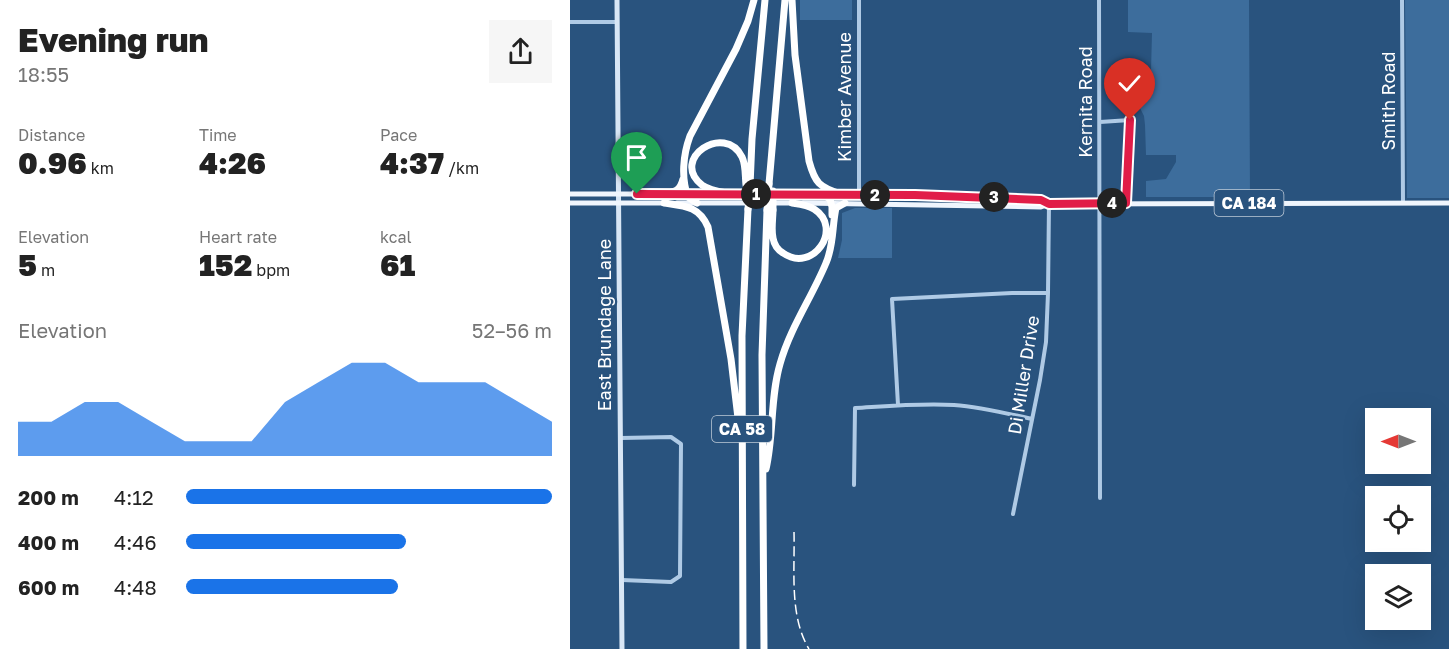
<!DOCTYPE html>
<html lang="en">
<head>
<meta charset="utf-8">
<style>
  :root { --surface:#fff; --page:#f6f6f6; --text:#222; --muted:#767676; --accent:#1a73e8 }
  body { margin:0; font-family:"Golos Text",sans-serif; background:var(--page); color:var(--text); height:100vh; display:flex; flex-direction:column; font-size:22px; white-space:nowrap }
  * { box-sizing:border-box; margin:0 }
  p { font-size:20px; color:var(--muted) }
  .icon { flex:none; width:33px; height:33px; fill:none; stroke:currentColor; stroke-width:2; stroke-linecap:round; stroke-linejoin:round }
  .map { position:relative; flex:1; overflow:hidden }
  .side { display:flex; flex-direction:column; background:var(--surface); width:570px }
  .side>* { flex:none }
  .needle { width:39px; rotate:270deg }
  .controls { position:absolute; left:795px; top:408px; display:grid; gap:12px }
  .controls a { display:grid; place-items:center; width:66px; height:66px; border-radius:0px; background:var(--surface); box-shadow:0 6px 24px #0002; font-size:30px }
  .pin { position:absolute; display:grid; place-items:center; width:51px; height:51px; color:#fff; margin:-62px -26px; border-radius:50% 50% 50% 0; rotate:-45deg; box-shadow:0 0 6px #0007 }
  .pin .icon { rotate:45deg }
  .km { position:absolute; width:30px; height:30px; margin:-15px; border-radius:50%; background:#222; color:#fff; font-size:16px; line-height:30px; text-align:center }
  .round { display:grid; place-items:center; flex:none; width:63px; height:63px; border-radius:0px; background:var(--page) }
  .headline { display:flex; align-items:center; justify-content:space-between; height:102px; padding:0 18px }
  h1 { font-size:33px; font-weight:800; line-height:45px }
  .metrics { display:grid; grid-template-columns:repeat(3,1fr); gap:9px; height:102px; padding:6px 18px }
  .metrics div { display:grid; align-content:center }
  .metrics b { font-size:30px; font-weight:800 }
  .metrics small { font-size:16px; font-weight:400 }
  .metrics p { font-size:16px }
  .chart { height:168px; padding:12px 18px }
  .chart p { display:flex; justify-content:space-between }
  .chart svg { width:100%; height:108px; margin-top:6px; fill:var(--accent); opacity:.7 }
  ul { padding:0 18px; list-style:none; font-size:20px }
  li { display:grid; grid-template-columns:96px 72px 1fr; align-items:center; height:45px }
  li i { height:15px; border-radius:8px; background:var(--accent) }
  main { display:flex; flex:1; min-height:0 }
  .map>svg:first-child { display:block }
</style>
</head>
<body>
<main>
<section class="side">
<div class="headline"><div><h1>Evening run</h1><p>18:55</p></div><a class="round"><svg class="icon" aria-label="share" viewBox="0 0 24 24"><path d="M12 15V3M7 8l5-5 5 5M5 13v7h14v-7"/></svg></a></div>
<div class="metrics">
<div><p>Distance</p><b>0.96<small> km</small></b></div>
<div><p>Time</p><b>4:26</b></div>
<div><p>Pace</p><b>4:37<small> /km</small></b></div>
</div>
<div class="metrics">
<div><p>Elevation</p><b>5<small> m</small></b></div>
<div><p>Heart rate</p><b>152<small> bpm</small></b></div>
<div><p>kcal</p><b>61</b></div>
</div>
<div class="chart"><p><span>Elevation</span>52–56 m</p>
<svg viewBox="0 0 160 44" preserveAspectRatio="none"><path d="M0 44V30L10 30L20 22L30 22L40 30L50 38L60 38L70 38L80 22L90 14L100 6L110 6L120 14L130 14L140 14L150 22L160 30V44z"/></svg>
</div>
<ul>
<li><b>200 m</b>4:12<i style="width:100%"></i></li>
<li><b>400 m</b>4:46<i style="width:60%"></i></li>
<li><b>600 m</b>4:48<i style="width:58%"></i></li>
</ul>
</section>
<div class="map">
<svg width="879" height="649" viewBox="0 0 879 649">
  <rect width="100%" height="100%" fill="#29537e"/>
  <path fill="#3d6d9c" d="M230,0H282V20H230Z
    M558,0H679L680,197H576V181L596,179L606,162V155H576L575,125L574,116L568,104V71H581L582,33L558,32Z
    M835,0H879V198H837Z
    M285,208H322V258H268L272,240V213Z"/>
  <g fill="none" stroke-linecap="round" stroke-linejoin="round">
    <path stroke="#afcae5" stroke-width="4" d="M289,0V194
      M529,0L530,498
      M832,0L833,203
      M0,22H47
      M530,122L560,120L557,203
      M328,405L322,299L442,293H478
      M51,438L101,437L111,444L110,576L101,582L52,580
      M284,485L285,408C318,406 351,403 384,405C410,407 436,413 462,419
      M443,514L470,380L476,342L478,293L479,204"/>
    <path stroke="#d8e6f5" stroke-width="5" d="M47,0L52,649"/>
    <path stroke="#eff5fd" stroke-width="5" d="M0,194H151
      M160,194L373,195L471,200L479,204
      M0,203H98
      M107,203H224
      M233,203L471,207L479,204L879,203"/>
    <path stroke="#fff" stroke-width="7" d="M222,0L225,55L239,161C245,183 249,187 271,194
      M199,184L215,0
      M180,186L182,139L195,0
      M94,194C105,192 110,191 113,179
      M163,194C153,192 140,191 132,185C99,159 155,122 172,157C176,165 175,177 176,185
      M254,195L260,199L262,207V215
      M94,203C115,206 129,206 138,227L161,359L168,418
      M127,203L118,197C111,178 113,155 120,136L166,49L178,21L184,0
      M203,210C203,219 201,229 203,238C204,244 208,250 213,253C243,274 274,228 244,209C238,205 229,204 222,203
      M196,469C204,435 200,398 210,364C220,328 242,297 256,263C264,245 262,226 266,208L275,203
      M173,649L172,336L178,209
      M194,649L192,355L197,210"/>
    <path stroke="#fff" stroke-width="1.5" stroke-dasharray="10 4.5" stroke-linecap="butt" d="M224,532C225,570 219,616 239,649"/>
    <path stroke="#fff" stroke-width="7" d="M178,209L180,186
      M197,210L199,184
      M203,210V191"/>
  </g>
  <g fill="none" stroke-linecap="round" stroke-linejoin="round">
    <g stroke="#fff" stroke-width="12">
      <path id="route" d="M67,194L345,195L471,200L479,204L556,203L560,120"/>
    </g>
    <use href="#route" stroke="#e11d48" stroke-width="8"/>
  </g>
  <g text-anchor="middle" stroke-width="4.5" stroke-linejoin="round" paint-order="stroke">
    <g fill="#29537e" stroke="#bfcbd8" stroke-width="1.5">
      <rect x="644.5" y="190" width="69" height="26" rx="4.5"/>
      <rect x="142" y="416" width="60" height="26" rx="4.5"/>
    </g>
    <g font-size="16" font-weight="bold" fill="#fff">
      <text x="679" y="209">CA 184</text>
      <text x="172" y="435">CA 58</text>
    </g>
    <g font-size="18" fill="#fff" stroke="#29537e">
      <text transform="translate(275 97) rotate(-90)" y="6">Kimber Avenue</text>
      <text transform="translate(819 101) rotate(-90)" y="6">Smith Road</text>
      <text transform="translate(516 102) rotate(-90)" y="6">Kernita Road</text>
      <text transform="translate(35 325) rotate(-90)" y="6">East Brundage Lane</text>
      <text transform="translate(454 375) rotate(-81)" y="6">Di Miller Drive</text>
    </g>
  </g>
</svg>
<div class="controls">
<a><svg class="needle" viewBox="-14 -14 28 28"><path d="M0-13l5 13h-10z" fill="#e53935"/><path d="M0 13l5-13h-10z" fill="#767676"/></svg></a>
<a><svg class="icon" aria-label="locate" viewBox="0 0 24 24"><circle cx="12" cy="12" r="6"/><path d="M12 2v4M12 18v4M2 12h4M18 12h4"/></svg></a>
<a><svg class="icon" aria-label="layers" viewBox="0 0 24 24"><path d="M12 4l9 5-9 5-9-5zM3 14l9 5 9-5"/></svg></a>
</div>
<div class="pin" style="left:67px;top:194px;background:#1e9e55"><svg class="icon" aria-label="arrive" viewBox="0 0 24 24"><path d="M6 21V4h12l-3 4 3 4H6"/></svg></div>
<div class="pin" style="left:560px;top:120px;background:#d93025"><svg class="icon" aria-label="check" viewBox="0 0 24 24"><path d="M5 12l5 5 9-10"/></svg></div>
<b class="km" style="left:186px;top:194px">1</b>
<b class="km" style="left:305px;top:195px">2</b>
<b class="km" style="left:424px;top:197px">3</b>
<b class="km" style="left:542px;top:203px">4</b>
</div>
</main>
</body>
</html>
